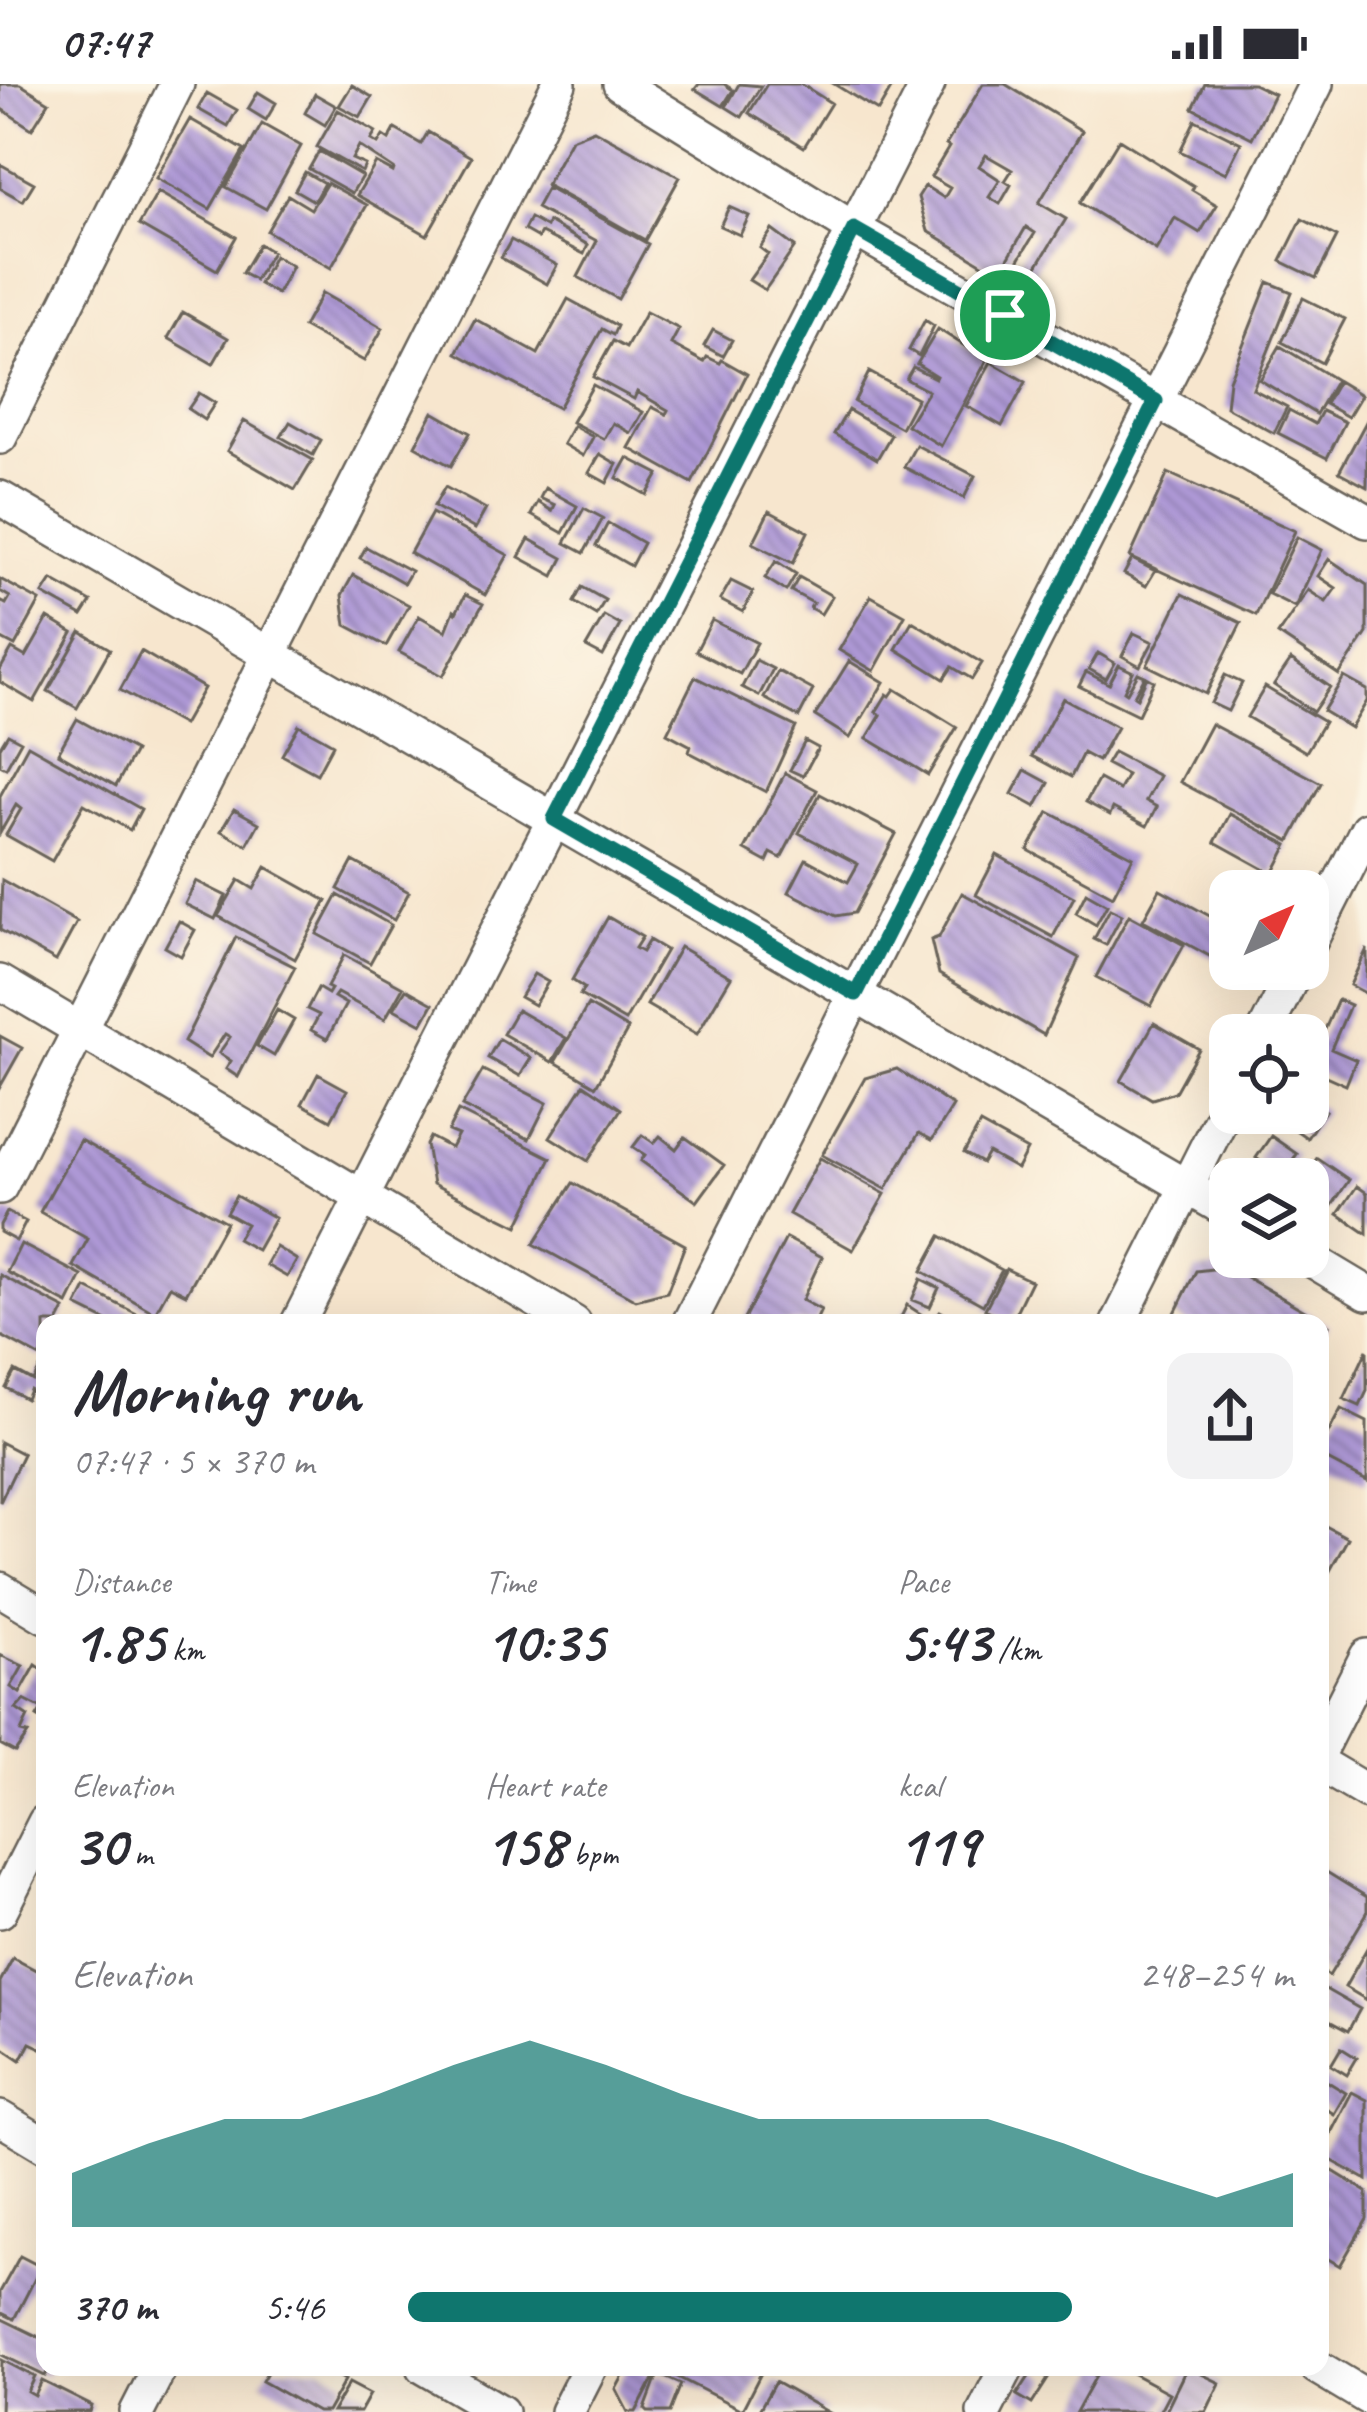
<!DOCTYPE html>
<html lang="en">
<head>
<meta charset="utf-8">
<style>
  :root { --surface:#fff; --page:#f2f2f3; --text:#2b2b33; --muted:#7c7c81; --accent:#0f766e }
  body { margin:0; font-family:Caveat,sans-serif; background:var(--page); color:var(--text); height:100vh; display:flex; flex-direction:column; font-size:45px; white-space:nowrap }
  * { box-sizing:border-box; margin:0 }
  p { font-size:39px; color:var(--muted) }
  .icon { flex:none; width:66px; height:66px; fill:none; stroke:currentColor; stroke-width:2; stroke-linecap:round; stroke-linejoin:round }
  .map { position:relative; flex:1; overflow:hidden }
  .side { position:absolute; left:36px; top:1230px; width:1293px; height:1062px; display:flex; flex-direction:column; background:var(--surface); border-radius:24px; box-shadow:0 12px 48px #0002 }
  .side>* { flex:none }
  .needle { width:78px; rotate:45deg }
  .fabs { position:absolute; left:1209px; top:786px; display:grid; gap:24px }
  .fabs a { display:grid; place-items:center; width:120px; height:120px; border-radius:24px; background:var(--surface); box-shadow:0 12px 48px #0002; font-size:60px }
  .pin { position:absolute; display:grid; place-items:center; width:102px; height:102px; color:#fff; margin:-51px; border:6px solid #fff; border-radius:50%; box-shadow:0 3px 12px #0007 }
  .round { display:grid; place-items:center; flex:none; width:126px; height:126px; border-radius:24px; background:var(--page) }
  .overview { display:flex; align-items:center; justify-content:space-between; height:204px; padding:0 36px }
  h1 { font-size:66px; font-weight:700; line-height:90px }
  .metrics { display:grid; grid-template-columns:repeat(3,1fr); gap:18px; height:204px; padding:12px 36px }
  .metrics div { display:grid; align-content:center }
  .metrics b { font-size:60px; font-weight:700 }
  .metrics small { font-size:33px; font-weight:400 }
  .metrics p { font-size:33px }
  .chart { height:336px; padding:24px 36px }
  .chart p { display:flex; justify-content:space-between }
  .chart svg { width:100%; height:216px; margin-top:12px; fill:var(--accent); opacity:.7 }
  ul { padding:0 36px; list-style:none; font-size:39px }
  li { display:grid; grid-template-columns:192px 144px 1fr; align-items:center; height:90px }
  li i { height:30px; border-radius:15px; background:var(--accent) }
  .status { display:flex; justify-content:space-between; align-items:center; height:84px; padding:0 60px; background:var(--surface); direction:ltr }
  .status svg { height:33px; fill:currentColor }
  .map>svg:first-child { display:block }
</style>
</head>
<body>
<div class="status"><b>07:47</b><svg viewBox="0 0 49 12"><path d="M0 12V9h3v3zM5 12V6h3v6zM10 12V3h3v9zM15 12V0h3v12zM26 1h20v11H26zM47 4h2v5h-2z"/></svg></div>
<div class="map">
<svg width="1367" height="2328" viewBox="0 0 1367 2328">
  <defs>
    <pattern id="building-back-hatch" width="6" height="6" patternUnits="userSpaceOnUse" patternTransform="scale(3)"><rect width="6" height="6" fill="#ae99d6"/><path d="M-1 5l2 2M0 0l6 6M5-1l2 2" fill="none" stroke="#8d7cad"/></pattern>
  </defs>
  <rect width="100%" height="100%" fill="#fcf5e5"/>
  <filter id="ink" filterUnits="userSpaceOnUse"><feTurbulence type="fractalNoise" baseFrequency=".00833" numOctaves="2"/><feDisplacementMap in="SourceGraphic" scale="24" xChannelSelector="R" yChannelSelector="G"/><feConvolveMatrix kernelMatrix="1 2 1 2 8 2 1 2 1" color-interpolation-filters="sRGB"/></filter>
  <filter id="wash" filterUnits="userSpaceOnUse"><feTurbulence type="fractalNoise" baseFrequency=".004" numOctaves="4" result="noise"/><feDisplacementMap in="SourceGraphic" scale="48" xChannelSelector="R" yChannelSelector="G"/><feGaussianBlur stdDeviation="2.7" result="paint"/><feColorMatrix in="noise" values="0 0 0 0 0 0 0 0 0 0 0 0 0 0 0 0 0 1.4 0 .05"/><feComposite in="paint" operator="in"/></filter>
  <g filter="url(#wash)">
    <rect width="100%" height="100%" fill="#f7e6ce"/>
    <g id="blocks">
      <path fill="url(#building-back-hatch)" fill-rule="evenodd" d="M0,0H20L49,18L32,45L0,24Z
        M699,0H724L733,6L723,22L695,5Z
        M739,0L761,2L742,33L726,23Z
        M767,0H801L831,19L804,63L749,29Z
        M834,0H894L878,27Z
        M983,0H1005L1082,47L1039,119L1066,135L1023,205L1007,195L1035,149L1026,143L999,190L928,147L918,113L925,102L944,114L950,104L931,93L949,63L946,61ZM986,71L1012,86L1005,97L1011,101L1000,120L989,113L1000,96L979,82Z
        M1205,0H1253L1274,10L1252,54L1193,24Z
        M352,1L372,13L360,33L339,22Z
        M258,8L276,19L266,36L248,25Z
        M207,9L237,26L228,42L198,25Z
        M315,10L336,22L325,41L305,29Z
        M338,26L376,48L371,56L378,60L383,52L389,56L395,45L421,60L428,48L471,73L427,151L357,111L376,79L393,88L394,85L359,62L352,75L365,81L362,88L317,63Z
        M190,35L244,66L210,125L156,94Z
        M1195,36L1241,59L1226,89L1180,67Z
        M262,40L301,62L266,125L226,103Z
        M594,46L680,93L645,156L546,101L571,55Z
        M1119,55L1194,102L1192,106L1217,121L1200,149L1175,134L1156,166L1080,119Z
        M319,67L362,92L352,109L309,85Z
        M0,80L34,99L23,117L0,104Z
        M305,88L324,99L314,117L295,106Z
        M327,99L367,121L331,184L267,147L288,111L311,125Z
        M547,104L648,160L618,215L578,193L597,157L536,124Z
        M158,108L236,153L217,186L139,141Z
        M729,123L749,132L740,151L720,142Z
        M530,134L546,143L548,138L588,161L584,170L541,149L538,154L524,146Z
        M1302,135L1337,153L1316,194L1281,177Z
        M772,146L795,163L765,206L749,196L768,170L760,164Z
        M511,156L557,181L547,200L501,174Z
        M259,160L272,168L255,196L242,189Z
        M274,172L292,182L277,210L259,200Z
        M1268,198L1292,208L1253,305L1287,323L1274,349L1226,323L1229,296Z
        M322,209L383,244L364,277L303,243Z
        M1303,214L1345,235L1322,279L1282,258Z
        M568,215L617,242L613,251L602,245L558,324L457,269L475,235L538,270Z
        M183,228L228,254L213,280L168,254Z
        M646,228L679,245L671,260L704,278L707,273L720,279L722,276L747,290L692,399L629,364L652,323L666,330L668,326L637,308L634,315L593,293L613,257L626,264Z
        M925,236L934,242L919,272L909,266Z
        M938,245L987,276L941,362L907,341L928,307L906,295L913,283L935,294L936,292L917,280Z
        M713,246L732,256L723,272L704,262Z
        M1280,262L1336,296L1316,330L1260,296Z
        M991,278L1026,298L1002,342L966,322Z
        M869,288L917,314L901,344L854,318Z
        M1338,297L1361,311L1348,333L1325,320Z
        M593,301L643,328L631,349L613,339L604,355L572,338Z
        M199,309L215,319L204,336L188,325Z
        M848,326L891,351L877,375L834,350Z
        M1289,326L1315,340L1322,327L1345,338L1327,374L1278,349Z
        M433,328L470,349L451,382L415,362Z
        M1367,336V403L1339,388Z
        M244,337L313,376L295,406L227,367Z
        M290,338L321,356L313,371L281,353Z
        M573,342L593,353L583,372L563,360Z
        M916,361L975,392L964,414L904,383Z
        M600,370L617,380L607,399L589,389Z
        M628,374L659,390L647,411L617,394Z
        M1168,389L1295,447L1256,531L1130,473Z
        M445,403L486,425L475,445L434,422Z
        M545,404L577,422L563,449L531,431L538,418L552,427L555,421L540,414Z
        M584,424L603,434L584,469L565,459Z
        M769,427L808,448L793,479L753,459Z
        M432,429L508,471L485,511L410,469Z
        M608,439L643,459L631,482L596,462Z
        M1297,453L1322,466L1295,523L1269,510Z
        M529,455L563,474L554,492L519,473Z
        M366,463L411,487L404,499L360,474Z
        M1132,475L1155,487L1146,502L1124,490Z
        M1329,475L1367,501V549L1339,591L1278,550L1308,506L1326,518L1336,504L1318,492Z
        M776,477L796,490L786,507L765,494Z
        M353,491L409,521L386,562L346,541L342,511Z
        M799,493L832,512L821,530L810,524L813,519L791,507Z
        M0,495L40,517L15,562L0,554V517L6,520L10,513L0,507Z
        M52,496L91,518L82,532L43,510Z
        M731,497L753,508L743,528L720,516Z
        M582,503L605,516L596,531L574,518Z
        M1182,510L1241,539L1206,610L1147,581Z
        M465,511L483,520L443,592L399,568L419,532L446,547L454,527L456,529Z
        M871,512L905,531L874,587L839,566Z
        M604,532L620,541L603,572L586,563Z
        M48,534L73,549L34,618L0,598V586L12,565L26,573Z
        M712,536L757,559L740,590L696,567Z
        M912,537L982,579L972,595L952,583L944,595L896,565Z
        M81,548L110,565L77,624L48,607Z
        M1134,549L1153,558L1140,582L1122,572Z
        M141,567L204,604L183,641L120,606Z
        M1098,569L1115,579L1106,595L1089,585Z
        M756,576L773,585L759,612L742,603Z
        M1291,576L1330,603L1313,628L1274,601Z
        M849,577L884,598L850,654L815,632Z
        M1119,581L1133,588L1124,607L1127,609L1138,589L1145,592L1134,612L1137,614L1147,593L1154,597L1138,631L1079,602L1086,588L1109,600Z
        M778,587L813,606L799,633L764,614Z
        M1225,591L1242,599L1228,627L1211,619Z
        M695,593L796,643L766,708L689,668L691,662L667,649Z
        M1344,593L1367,606V617L1351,644L1323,627Z
        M1265,603L1324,638L1306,668L1247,633Z
        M895,605L957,643L928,691L867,654L881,631L876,628L887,610L890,612Z
        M1063,614L1117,643L1098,677L1083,669L1071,693L1032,672Z
        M77,635L135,667L116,702L58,669Z
        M1211,640L1321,699L1290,757L1180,698Z
        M299,641L333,660L317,690L282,671Z
        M8,650L21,657L6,684L0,681V663Z
        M805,657L818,664L803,692L790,686Z
        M28,661L141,725L130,746L84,720L52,777L6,751L21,725L16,721L0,749V712Z
        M1113,668L1159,692L1146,717L1157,723L1147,742L1113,724L1110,731L1086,718L1099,695L1119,706L1127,691L1106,680Z
        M1025,686L1049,699L1036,723L1012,710Z
        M785,689L817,706L781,774L771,769L767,778L745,766Z
        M820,710L896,750L854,829L836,832L789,808L806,775L848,798L858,780L799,749Z
        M234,725L259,739L247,761L221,747Z
        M1049,728L1133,773L1113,812L1028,766Z
        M1230,730L1288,761L1273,790L1215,758Z
        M997,771L1074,813L1053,853L976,811Z
        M353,777L409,808L394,836L338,805Z
        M266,783L327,817L295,875L218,832L239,796L254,805Z
        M2,796L77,838L56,877L0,846Z
        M196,797L226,812L215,835L185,820Z
        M1160,805L1230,843L1228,882L1143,836Z
        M962,809L1079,874L1044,951L939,890L931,856L939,853Z
        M1086,809L1107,821L1096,841L1076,829Z
        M338,811L391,841L370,879L317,850Z
        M1110,825L1122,831L1106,861L1094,855Z
        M1129,831L1184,861L1151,922L1096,893Z
        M608,833L642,853L635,864L642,868L649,856L666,866L625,937L580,911L584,904L572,896Z
        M179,837L195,846L181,872L165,863Z
        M236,853L295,883L238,993L226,985L231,977L219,969L230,953L225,950L209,974L184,958Z
        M680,863L731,893L697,950L647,921Z
        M1367,865V910L1350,901Z
        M344,871L403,903L385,935L337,909L334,913L346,920L327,955L311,946L319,931L307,925L318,904L328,910L331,905L327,903Z
        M534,890L548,898L534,921L520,913Z
        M406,905L433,920L422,940L394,925Z
        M1338,916L1350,921L1331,965L1356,976L1346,1001L1308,984V956L1318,961Z
        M588,921L628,945L596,1002L555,978Z
        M277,926L294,936L274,972L257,962Z
        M517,926L566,954L552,978L503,950Z
        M1154,939L1199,965L1175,1008L1152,1015L1121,997Z
        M0,952L22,964L0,1003Z
        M499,955L531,974L520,992L488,974Z
        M897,985L953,1022L932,1056L919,1049L886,1105L822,1071L865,994Z
        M483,986L547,1019L529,1055L462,1022Z
        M318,990L347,1006L331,1036L302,1020Z
        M584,1000L621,1025L588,1077L550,1053Z
        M1308,1016L1325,1027L1307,1054L1271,1029H1308Z
        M458,1027L551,1074L518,1142L433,1100L426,1061L430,1053L451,1064L458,1051L448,1047Z
        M980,1040L1027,1066L1017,1085L988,1069L982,1079L964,1069Z
        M642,1051L654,1059L660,1052L676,1065L685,1053L724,1081L697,1118L641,1077L645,1071L633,1063Z
        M1271,1052L1297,1070L1281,1092L1256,1074Z
        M80,1056L226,1138L186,1210L170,1202L155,1229L73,1182L88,1155L40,1128Z
        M820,1074L885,1110L853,1166L789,1130Z
        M1317,1074L1349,1096L1329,1126L1308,1112V1095H1303Z
        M573,1099L685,1161L667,1208L636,1216L534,1160Z
        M1357,1102L1367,1109V1150L1338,1130Z
        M236,1112L275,1134L257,1166L237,1155L246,1140L226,1129Z
        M7,1128L26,1138L16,1157L0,1148V1141Z
        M941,1152L1002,1186L983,1221L922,1187Z
        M786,1154L822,1173L802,1216L821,1226L815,1239H742Z
        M21,1160L82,1192L68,1220L7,1188Z
        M276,1163L297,1176L287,1193L266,1181Z
        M1229,1183L1329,1241L1320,1259V1239H1187L1174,1231L1196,1187Z
        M1006,1185L1031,1197L1011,1238L985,1225Z
        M0,1191L65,1225L58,1239H45V1264L40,1273L0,1251Z
        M921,1195L939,1204L930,1223L912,1216Z
        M86,1204L145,1234L142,1239H111L77,1222Z
        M907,1221L933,1238L940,1227L961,1239H898Z
        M1367,1266V1307L1360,1322L1344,1315Z
        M40,1284L45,1287V1314L30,1306L26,1315L6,1304L15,1287L33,1297Z
        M1341,1325L1367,1338V1397L1320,1372V1364Z
        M0,1358L23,1370L0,1418Z
        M1320,1439L1348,1454L1326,1494L1320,1491Z
        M0,1571L23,1582L11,1603L20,1609L36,1581L45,1587V1638L37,1633L42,1625L24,1616L16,1625L28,1633L21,1648L28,1650L15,1668L0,1660Z
        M1320,1784L1367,1813V1829L1329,1892L1320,1886Z
        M1367,1864V1916L1345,1903Z
        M13,1874L45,1891V1966L30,1959L21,1976L0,1962V1898Z
        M1320,1902L1360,1925L1348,1947L1320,1932Z
        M1341,1964L1357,1974L1347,1991L1331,1981Z
        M1320,1993L1346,2009L1334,2030L1320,2021Z
        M1352,2008L1367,2016V2096L1320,2070Z
        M1320,2079L1367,2108V2135L1340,2182L1320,2170Z
        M20,2172L41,2183L14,2235L0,2228V2208Z
        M0,2234L45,2256V2283H50L45,2292L0,2270Z
        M2,2276L35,2293L28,2308L35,2312L42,2297L92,2322L90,2328H0Z
        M270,2283H322L345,2296L327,2328H317L262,2297Z
        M628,2283H638L655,2292L636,2328H628L616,2305Z
        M658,2283H749L761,2289L742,2326Z
        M1101,2283H1121L1169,2309L1159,2328H1076Z
        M1187,2283L1220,2299L1206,2328H1165Z
        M1034,2285L1048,2295L1032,2320L1017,2311Z
        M658,2290L681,2300L670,2328H648L645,2325Z
        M775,2298L828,2328H758Z
        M349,2299L370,2310L360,2328H332Z"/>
    </g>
  </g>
  <g filter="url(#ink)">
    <use href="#blocks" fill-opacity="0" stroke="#69635a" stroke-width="3"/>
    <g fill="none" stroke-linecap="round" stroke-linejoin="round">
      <g stroke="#69635a" stroke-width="38">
        <path id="street" d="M620,0L854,145L1367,437
          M0,353L177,0
          M0,414L1230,1128
          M1308,862L1367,745
          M0,898L574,1239
          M1263,951L1296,885
          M0,1103L559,0
          M1307,1173L1367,1209
          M298,1239L928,0
          M689,1239L1316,0
          M1118,1239L1230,1017
          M0,1505L45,1532
          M1320,1665L1367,1572
          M1320,1680L1367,1708
          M0,1827L45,1738
          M0,2034L45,2061
          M424,2283L501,2328
          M1317,2283L1367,2313
          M137,2328L160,2283
          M567,2328L590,2283
          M984,2328L1007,2283"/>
      </g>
      <use href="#street" stroke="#fff" stroke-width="33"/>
    </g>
  </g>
  <g fill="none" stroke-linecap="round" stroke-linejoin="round" filter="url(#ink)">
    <g stroke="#fff" stroke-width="24">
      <path id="route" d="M854,145L1156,317L856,910L554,735Z"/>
    </g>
    <use href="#route" stroke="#0f766e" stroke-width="15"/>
  </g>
</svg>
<div class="fabs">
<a><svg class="needle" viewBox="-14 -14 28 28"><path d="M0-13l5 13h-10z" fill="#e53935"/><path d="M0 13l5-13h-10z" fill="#7c7c81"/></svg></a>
<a><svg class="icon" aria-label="locate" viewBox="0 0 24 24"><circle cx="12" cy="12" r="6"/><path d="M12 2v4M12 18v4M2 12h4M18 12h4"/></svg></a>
<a><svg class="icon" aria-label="layers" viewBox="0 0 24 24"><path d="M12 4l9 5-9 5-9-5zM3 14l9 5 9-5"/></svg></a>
</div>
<div class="pin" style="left:1005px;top:231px;background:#1e9e55"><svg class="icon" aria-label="arrive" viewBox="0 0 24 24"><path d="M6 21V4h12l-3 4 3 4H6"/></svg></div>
<section class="side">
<div class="overview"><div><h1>Morning run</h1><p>07:47 · 5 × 370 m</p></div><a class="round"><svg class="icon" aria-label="share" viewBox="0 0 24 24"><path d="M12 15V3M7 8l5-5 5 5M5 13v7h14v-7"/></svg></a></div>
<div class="metrics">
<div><p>Distance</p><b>1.85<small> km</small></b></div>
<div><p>Time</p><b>10:35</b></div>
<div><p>Pace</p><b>5:43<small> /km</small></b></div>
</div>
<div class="metrics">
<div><p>Elevation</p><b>30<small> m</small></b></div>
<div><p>Heart rate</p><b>158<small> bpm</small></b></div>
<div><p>kcal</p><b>119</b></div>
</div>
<div class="chart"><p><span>Elevation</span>248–254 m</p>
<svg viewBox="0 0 160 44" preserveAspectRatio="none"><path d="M0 44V33L10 27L20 22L30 22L40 17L50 11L60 6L70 11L80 17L90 22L100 22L110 22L120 22L130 27L140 33L150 38L160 33V44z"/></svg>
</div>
<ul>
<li><b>370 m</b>5:46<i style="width:75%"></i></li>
</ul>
</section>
</div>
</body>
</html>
